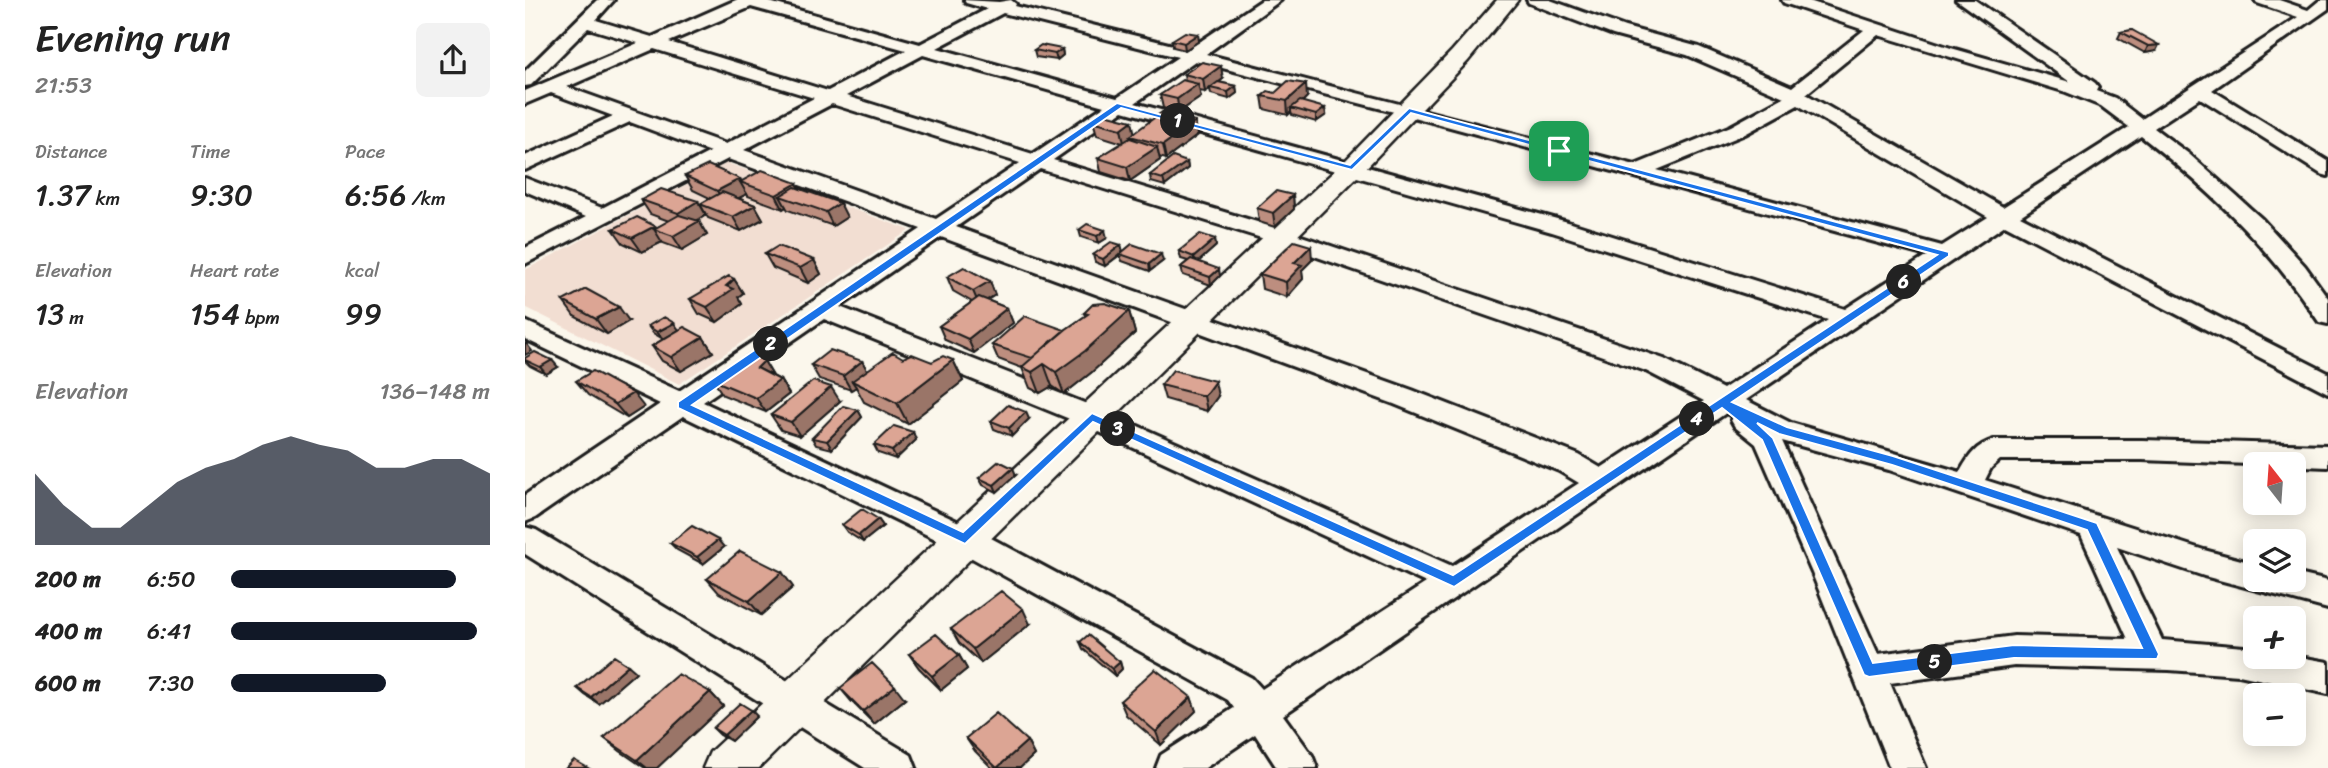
<!DOCTYPE html>
<html lang="en">
<head>
<meta charset="utf-8">
<style>
  :root { --surface:#fff; --page:#f2f2f2; --text:#222; --muted:#767676; --accent:#111827 }
  body { margin:0; font-family:Sriracha,sans-serif; background:var(--page); color:var(--text); height:100vh; display:flex; flex-direction:column; font-size:26px; white-space:nowrap }
  * { box-sizing:border-box; margin:0 }
  p { font-size:23px; color:var(--muted) }
  .icon { flex:none; width:38px; height:38px; fill:none; stroke:currentColor; stroke-width:2; stroke-linecap:round; stroke-linejoin:round }
  .map { position:relative; flex:1; overflow:hidden }
  .details { display:flex; flex-direction:column; background:var(--surface); width:525px }
  .details>* { flex:none }
  .needle { width:46px; rotate:343deg }
  .fabs { position:absolute; left:1718px; top:452px; display:grid; gap:14px }
  .fabs a { display:grid; place-items:center; width:63px; height:63px; border-radius:10px; background:var(--surface); box-shadow:0 4px 18px #0003; font-size:35px }
  .pin { position:absolute; display:grid; place-items:center; width:60px; height:60px; color:#fff; margin:-30px; border-radius:14px; box-shadow:0 4px 10px #0006 }
  .km { position:absolute; width:35px; height:35px; margin:-18px; border-radius:50%; background:#222; color:#fff; font-size:19px; line-height:35px; text-align:center }
  .round { display:grid; place-items:center; flex:none; width:74px; height:74px; border-radius:10px; background:var(--page) }
  .overview { display:flex; align-items:center; justify-content:space-between; height:119px; padding:0 35px }
  h1 { font-size:38px; font-weight:600; line-height:52px }
  .metrics { display:grid; grid-template-columns:repeat(3,1fr); gap:10px; height:119px; padding:7px 35px }
  .metrics div { display:grid; align-content:center }
  .metrics b { font-size:30px; font-weight:600 }
  .metrics small { font-size:19px; font-weight:400 }
  .metrics p { font-size:19px }
  .chart { height:196px; padding:14px 35px }
  .chart p { display:flex; justify-content:space-between }
  .chart svg { width:100%; height:126px; margin-top:7px; fill:var(--accent); opacity:.7 }
  ul { padding:0 35px; list-style:none; font-size:23px }
  li { display:grid; grid-template-columns:112px 84px 1fr; align-items:center; height:52px }
  li i { height:18px; border-radius:9px; background:var(--accent) }
  main { display:flex; flex:1; min-height:0 }
  .map>svg:first-child { display:block }
</style>
</head>
<body>
<main>
<section class="details">
<div class="overview"><div><h1>Evening run</h1><p>21:53</p></div><a class="round"><svg class="icon" aria-label="share" viewBox="0 0 24 24"><path d="M12 15V3M7 8l5-5 5 5M5 13v7h14v-7"/></svg></a></div>
<div class="metrics">
<div><p>Distance</p><b>1.37<small> km</small></b></div>
<div><p>Time</p><b>9:30</b></div>
<div><p>Pace</p><b>6:56<small> /km</small></b></div>
</div>
<div class="metrics">
<div><p>Elevation</p><b>13<small> m</small></b></div>
<div><p>Heart rate</p><b>154<small> bpm</small></b></div>
<div><p>kcal</p><b>99</b></div>
</div>
<div class="chart"><p><span>Elevation</span>136–148 m</p>
<svg viewBox="0 0 160 44" preserveAspectRatio="none"><path d="M0 44V19L10 30L20 38L30 38L40 30L50 22L60 17L70 14L80 9L90 6L100 9L110 11L120 17L130 17L140 14L150 14L160 19V44z"/></svg>
</div>
<ul>
<li><b>200 m</b>6:50<i style="width:87%"></i></li>
<li><b>400 m</b>6:41<i style="width:95%"></i></li>
<li><b>600 m</b>7:30<i style="width:60%"></i></li>
</ul>
</section>
<div class="map">
<svg width="1803" height="768" viewBox="0 0 1803 768">
  <rect width="100%" height="100%" fill="#fbf7ec"/>
  <filter id="ink" filterUnits="userSpaceOnUse"><feTurbulence type="fractalNoise" baseFrequency=".0143" numOctaves="2"/><feDisplacementMap in="SourceGraphic" scale="14" xChannelSelector="R" yChannelSelector="G"/><feConvolveMatrix kernelMatrix="1 2 1 2 8 2 1 2 1" color-interpolation-filters="sRGB"/></filter>
  <g filter="url(#ink)">
    <path fill="#f2ded2" d="M202,163L385,230L154,384L0,307V270Z"/>
    <g fill="none" stroke-linecap="round" stroke-linejoin="round">
      <g stroke="#1c1c1c" stroke-width="6">
        <path id="minor" d="M72,0H89L71,20L127,37L211,0H237L395,44L462,9L441,3L439,0L474,2L486,0L491,4L490,6L664,49L737,0H756L681,54L1110,165L1206,126L1259,97L1162,55L1088,35L1004,3L1002,0H1025L1100,27L1174,47L1267,87L1339,30L1259,3L1257,0H1281L1426,48L1545,82L1431,0H1450L1570,83L1573,87L1571,91L1590,98L1617,119L1773,17L1732,3L1730,0H1754L1783,10L1795,0H1803V9L1687,90L1803,161V176L1796,174L1675,98L1629,128L1664,154L1737,219L1780,266L1803,298V324L1794,322C1745,248 1686,190 1616,136L1495,216L1803,373V393L1480,225L1221,400L1266,423L1435,472C1444,456 1451,445 1469,440H1617L1803,445V467L1617,460H1475L1466,468L1460,480L1679,550L1731,564V579H1769V573L1803,581V609L1679,576L1592,547L1637,640L1731,648V656H1769L1803,662V694L1714,675L1644,670L1489,666L1365,683L1401,768H1365L1287,573L1231,444L1210,427L1206,420L1208,417L1201,413L758,715L787,755L792,768H752L730,734L680,768H631L636,755L709,708L703,700L429,548L158,416L10,518L0,522V495L135,404L0,339V321L154,391L396,229L203,159L0,264V248L61,217L0,191V178L77,208L185,152L105,122L0,170V156L88,116L26,93L0,104V91L113,43L63,28L6,85L0,86V71ZM226,7L381,50L303,91L144,42ZM478,13L653,57L592,98L412,48ZM1353,35L1541,92L1576,106L1604,127L1478,207L1281,94ZM129,49L289,98L201,144L42,87ZM398,55L579,106L508,154L321,96ZM670,61L877,114L1402,256L1320,309L1043,222L610,103ZM307,104L495,163L411,219L219,150ZM1273,105L1463,217L1417,246L1132,170L1220,134ZM598,111L1027,232L1303,320L1198,389L1139,359L762,231L528,160ZM515,169L746,241L1121,371L1179,401L1076,468L1054,455L887,390L431,227ZM416,237L869,404L1034,471L1054,483L927,566L577,410L315,307ZM299,319L557,424L901,583L737,689L727,678L451,530L178,402ZM1257,441L1364,470L1556,535L1603,639L1489,636L1353,654Z
          M0,527L11,530L386,755L391,768H340L0,554Z"/>
      </g>
      <g stroke="#1c1c1c" stroke-width="5">
        <path id="major" d="M972,0H993L943,61L836,173L234,768H178L185,752L818,163L927,51Z"/>
      </g>
      <use href="#minor" fill="#fbf7ec" fill-rule="evenodd"/>
      <use href="#major" fill="#fbf7ec" fill-rule="evenodd"/>
    </g>
    <path fill="#bd8e7f" stroke="#1c1c1c" stroke-width="2" d="M1607,30L1631,51L1620,53L1593,38L1596,32Z
      M647,40L674,41L660,50L648,47Z
      M537,49L538,55L532,60L511,57L509,50Z
      M659,74L698,79L694,82L711,86L712,93L704,99L686,94L685,89L680,92L674,91L676,97L654,112L638,108L635,95L660,81Z
      M737,96L782,97L777,102L801,115L791,122L767,115L766,112L763,115L739,109Z
      M568,121L610,132L673,135L641,159L634,157L635,160L605,181L576,172L573,158L598,143L572,135Z
      M662,162L663,168L640,186L626,182L625,175Z
      M160,176L215,179L216,181L275,189L322,217L308,226L263,210L261,207L258,209L223,196L222,194L213,198L230,205L238,219L216,231L183,218L175,204L185,198L168,190Z
      M768,195L769,209L750,227L734,222L732,208Z
      M116,200L181,215L172,221L182,235L157,250L138,243L137,242L117,252L98,243L88,229L131,228L144,221L125,214Z
      M554,230L582,238L574,243L556,237Z
      M690,239L691,246L673,262L695,276L686,285L658,275L656,267L663,261L656,259L654,251Z
      M596,245L598,252L638,261L625,271L597,261L595,255L580,266L570,262L568,255Z
      M240,254L289,260L296,274L283,283L248,268Z
      M787,260L777,270L778,279L762,297L737,289L735,274Z
      M422,277L465,281L470,295L462,300L482,308L488,323L449,353L420,340L414,326L447,302L428,291Z
      M209,279L218,293L213,297L217,304L192,322L174,314L165,299Z
      M38,301L104,321L82,334L49,316Z
      M604,311L610,333L567,372L539,394L527,386L515,393L505,388L497,368L473,359L467,345L540,330L560,316L559,313Z
      M123,326L154,330L178,337L188,352L156,371L137,361L127,346L138,339L128,333Z
      M0,358L33,367L21,374L5,366L0,361Z
      M378,358L407,362L428,360L438,381L383,424L339,402L331,387L326,390L294,379L286,365L337,361L342,370Z
      M239,361L248,376L255,380L264,394L241,412L198,395L188,380Z
      M51,381L119,407L102,418L63,395Z
      M636,385L693,396L682,411L640,399Z
      M315,401L275,436L256,430L246,415Z
      M333,410L337,417L307,449L291,445L287,438Z
      M504,419L487,436L469,429L466,421Z
      M388,432L391,440L371,459L353,453L349,445Z
      M491,475L472,492L458,485L454,478Z
      M353,519L358,526L338,542L322,532L317,525Z
      M145,543L199,547L178,564L152,550Z
      M257,572L268,587L236,615L194,593L182,579Z
      M505,624L456,663L434,643L426,629Z
      M555,642L595,662L597,669L590,676L558,649Z
      M384,654L434,655L442,669L416,690L394,668Z
      M111,672L74,704L60,695L52,688Z
      M315,688L380,699L349,724L326,701Z
      M185,692L198,706L132,768H120L95,751L79,738Z
      M666,697L671,711L636,745L601,715L595,701Z
      M232,716L206,741L195,735L188,728Z
      M441,738L502,741L509,755L495,768H467L450,751Z"/>
    <path fill="#9a7468" stroke="#1c1c1c" stroke-width="2" d="M673,34L674,41L660,50L659,43Z
      M1634,45L1631,51L1620,53L1623,46Z
      M537,49L538,55L532,60L530,54Z
      M696,66L698,79L680,92L678,79Z
      M673,84L676,97L654,112L652,99Z
      M781,84L782,97L770,109L766,108V112L763,115L762,101Z
      M711,86L712,93L704,99L703,92Z
      M800,108L801,115L791,122V115Z
      M607,121L610,135L605,136L606,138L599,143L596,129Z
      M670,122L673,135L641,159L638,145Z
      M632,147L635,160L605,181L602,167Z
      M662,162L663,168L640,186L638,179Z
      M215,179L217,182H215L222,194L200,205L192,191Z
      M272,183L279,197L255,196L261,207L258,209L251,195Z
      M768,195L769,209L750,227L748,213Z
      M173,201L181,215L161,227L153,213Z
      M315,203L322,217L308,226L301,212Z
      M230,205L238,219L216,231L208,217Z
      M174,221L182,235L157,250L148,236Z
      M130,226L133,230L129,229L137,242L117,252L107,238Z
      M580,230L582,238L574,243L572,236Z
      M690,239L691,246L671,264L669,257Z
      M596,245L598,252L580,266L578,259Z
      M786,246L787,260L777,270L778,279L762,297L761,282L769,263Z
      M636,254L638,261L625,271L624,264Z
      M289,260L296,274L283,283L275,268Z
      M694,269L695,276L686,285L685,277Z
      M209,279L218,293L213,297L217,304L192,322L182,307Z
      M465,281L470,295L454,305L448,291Z
      M94,307L104,321L82,334L71,319Z
      M482,308L488,323L449,353L443,339Z
      M604,311L610,333L567,372L539,394L531,372Z
      M149,323L154,330L138,339L132,332Z
      M178,337L188,352L156,371L146,357Z
      M1,343L7,351L0,355V344Z
      M27,360L33,367L21,374L15,367Z
      M428,360L438,381L383,424L372,403Z
      M239,361L248,376L232,368Z
      M337,361L345,375L327,381L331,387L326,390L318,376Z
      M519,364L527,386L515,393L507,372Z
      M255,380L264,394L241,412L231,398Z
      M690,381L693,396L682,411L679,396Z
      M306,387L315,401L275,436L266,422Z
      M108,393L119,407L102,418L90,404Z
      M333,410L337,417L307,449L302,441Z
      M501,412L504,419L487,436L484,428Z
      M388,432L391,440L371,459L367,451Z
      M488,468L491,475L472,492L469,485Z
      M353,519L358,526L338,542L334,535Z
      M193,540L199,547L178,564L172,557Z
      M257,572L268,587L236,615L224,601Z
      M498,609L505,624L456,663L448,649Z
      M434,655L442,669L416,690L407,676Z
      M595,662L597,669L590,676L587,669Z
      M103,665L111,672L74,704L66,697Z
      M370,686L380,699L349,724L338,711Z
      M185,692L198,706L132,768H122L112,760Z
      M666,697L671,711L636,745L631,732Z
      M226,710L232,716L206,741L199,735Z
      M502,741L509,755L495,768H472Z"/>
    <path fill="#dca594" stroke="#1c1c1c" stroke-width="2" d="M1607,30L1634,45L1623,46L1596,32Z
      M660,32L673,34L659,43L647,40Z
      M516,45L537,49L530,54L509,50Z
      M677,62L696,66L678,79L659,74Z
      M657,80L673,84L652,99L635,95Z
      M763,81L781,84L762,101L737,96L743,91L750,93Z
      M693,82L711,86L703,92L685,88Z
      M775,101L800,108L791,115L766,108Z
      M637,112L670,122L638,145L605,136Z
      M580,114L607,121L596,129L568,121Z
      M605,138L632,147L602,167L573,158Z
      M648,157L662,162L638,179L625,175Z
      M183,165L215,179L192,191L160,176Z
      M237,170L272,183L251,195L215,182Z
      M270,187L315,203L301,212L255,196Z
      M136,189L173,201L153,213L116,200Z
      M751,191L768,195L748,213L732,208Z
      M197,192L230,205L208,217L175,204Z
      M154,215L174,221L148,236L129,229Z
      M112,217L130,226L107,238L88,229Z
      M562,224L580,230L572,236L554,230Z
      M675,234L690,239L669,257L654,251Z
      M769,241L786,246L769,263L777,265L761,282L735,274Z
      M586,242L596,245L578,259L568,255Z
      M607,244L636,254L624,264L595,254Z
      M253,246L289,260L275,268L240,254Z
      M666,259L694,269L685,277L656,267Z
      M439,267L465,281L448,291L422,277Z
      M204,276L209,279L201,286L208,289L182,307L165,299Z
      M61,289L94,307L71,319L38,301Z
      M454,297L482,308L443,339L414,326Z
      M580,303L604,311L560,351L531,372L519,364L507,372L497,367L537,332L563,314L559,313L568,304Z
      M500,316L540,330L507,358L467,345Z
      M139,317L149,323L132,332L123,326Z
      M159,327L178,337L146,357L127,346Z
      M305,350L337,361L318,376L286,365Z
      M10,352L27,360L15,367L0,360V358Z
      M368,352L378,358L387,354L407,362L418,356L428,360L372,403L327,381Z
      M225,354L239,361L232,368L255,380L231,398L188,380Z
      M648,370L690,381L679,396L636,385Z
      M68,371L108,393L90,404L51,381Z
      M288,381L306,387L266,422L246,415Z
      M483,405L501,412L484,428L466,421Z
      M318,406L333,410L302,441L287,438Z
      M369,426L388,432L367,451L349,445Z
      M474,461L488,468L469,485L454,478Z
      M337,509L353,519L334,535L317,525Z
      M167,526L193,540L172,557L145,543Z
      M215,551L257,572L224,601L182,579Z
      M476,591L498,609L448,649L426,629Z
      M411,634L434,655L407,676L384,654Z
      M563,635L595,662L587,669L555,642Z
      M89,656L103,665L66,697L52,688Z
      M347,663L370,686L338,711L315,688Z
      M630,669L666,697L631,732L595,701Z
      M153,674L185,692L112,760L79,738Z
      M215,703L226,710L199,735L188,728Z
      M471,713L502,741L472,768L441,738Z
      M49,760L63,768H41Z"/>
  </g>
  <path fill="#1a73e8" stroke="#fff" stroke-width="2" fill-rule="evenodd" d="M592,103L825,165L884,108L1424,252V256L1207,402L1262,427L1368,456L1572,523L1634,654L1632,659L1489,658L1344,677L1339,675L1237,440L1197,408L929,587L568,422L440,544L153,408V402ZM596,108L827,170L886,113L1412,255L928,575L567,413L438,532L167,405ZM1232,423L1254,434L1367,465L1562,530L1617,648L1489,645L1348,663L1248,438Z"/>
</svg>
<div class="fabs">
<a><svg class="needle" viewBox="-14 -14 28 28"><path d="M0-13l5 13h-10z" fill="#e53935"/><path d="M0 13l5-13h-10z" fill="#767676"/></svg></a>
<a><svg class="icon" aria-label="layers" viewBox="0 0 24 24"><path d="M12 4l9 5-9 5-9-5zM3 14l9 5 9-5"/></svg></a>
<a>+</a>
<a>−</a>
</div>
<div class="pin" style="left:1034px;top:151px;background:#1e9e55"><svg class="icon" aria-label="arrive" viewBox="0 0 24 24"><path d="M6 21V4h12l-3 4 3 4H6"/></svg></div>
<b class="km" style="left:653px;top:121px">1</b>
<b class="km" style="left:246px;top:344px">2</b>
<b class="km" style="left:593px;top:429px">3</b>
<b class="km" style="left:1172px;top:419px">4</b>
<b class="km" style="left:1410px;top:662px">5</b>
<b class="km" style="left:1379px;top:282px">6</b>
</div>
</main>
</body>
</html>
